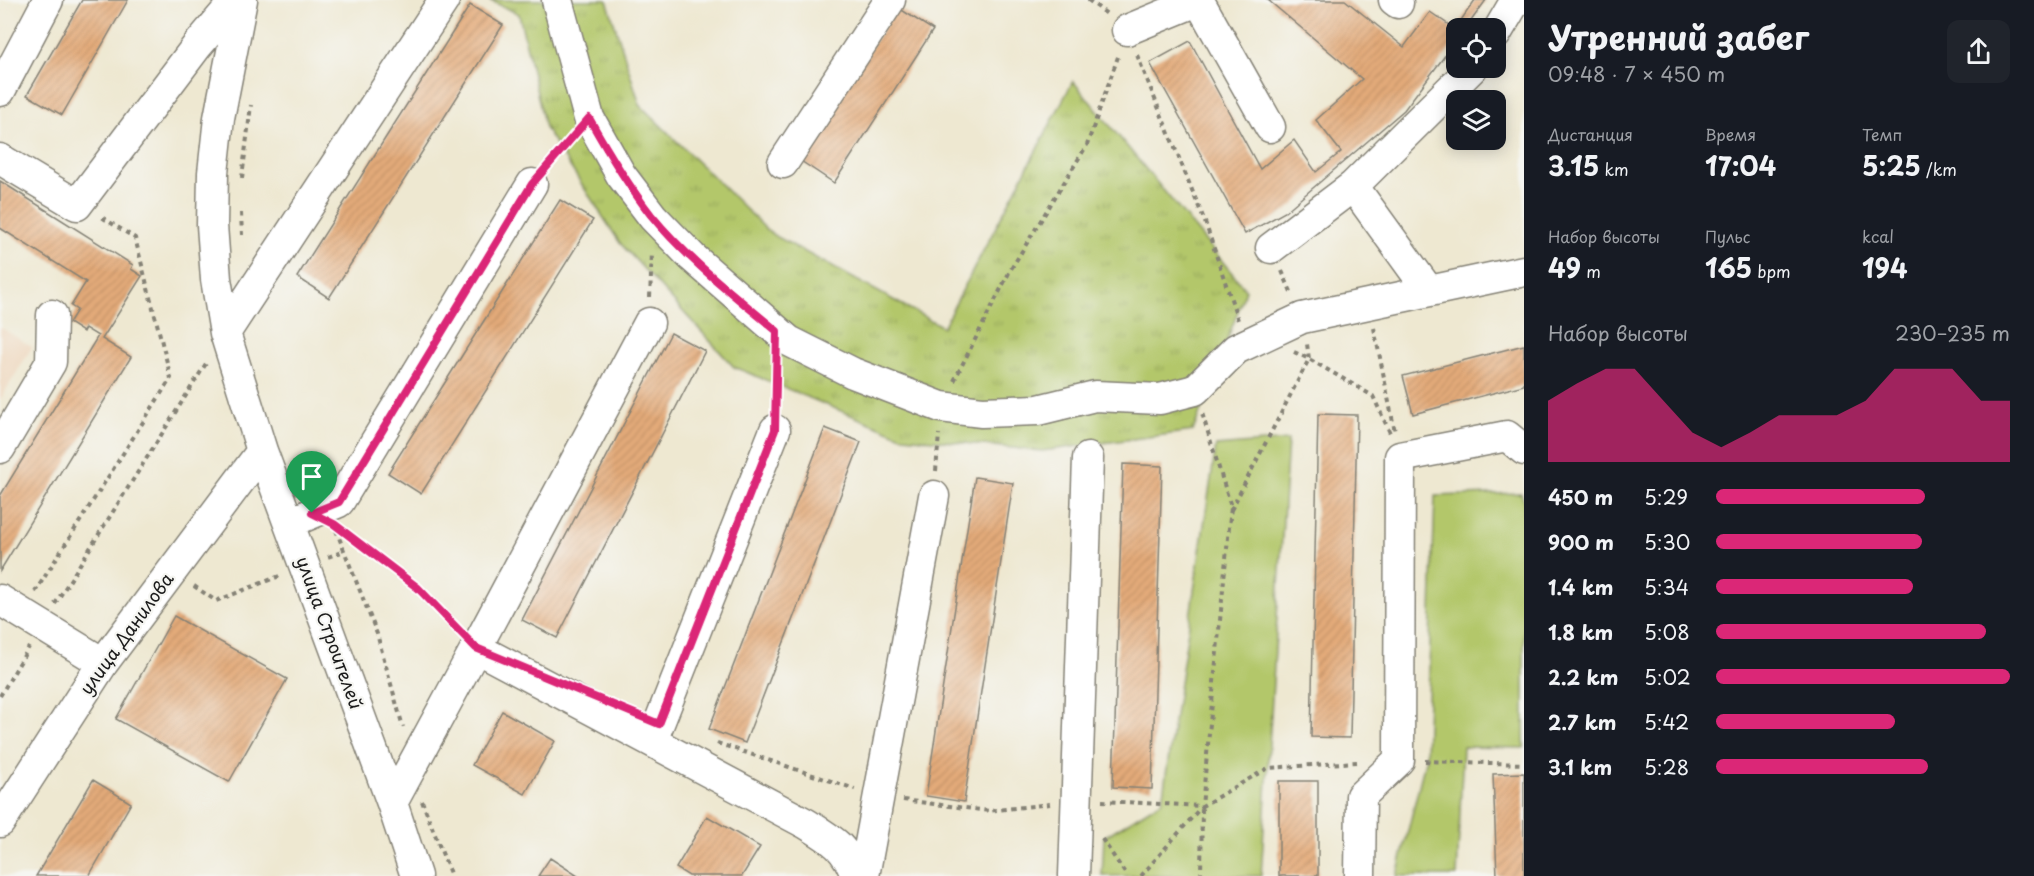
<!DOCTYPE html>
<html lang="ru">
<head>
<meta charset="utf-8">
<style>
  :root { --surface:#171b24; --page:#20242c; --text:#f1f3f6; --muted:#9ea1a6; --accent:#db2777 }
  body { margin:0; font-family:"Playpen Sans",sans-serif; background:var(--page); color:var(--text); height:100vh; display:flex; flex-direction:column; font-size:22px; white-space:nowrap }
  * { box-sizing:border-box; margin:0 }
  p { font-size:20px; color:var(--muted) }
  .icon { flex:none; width:33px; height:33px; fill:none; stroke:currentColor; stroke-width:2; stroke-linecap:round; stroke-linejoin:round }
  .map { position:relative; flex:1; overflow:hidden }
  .side { display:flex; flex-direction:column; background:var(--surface); width:510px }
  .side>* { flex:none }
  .fabs { position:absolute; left:1446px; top:18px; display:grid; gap:12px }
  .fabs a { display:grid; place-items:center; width:60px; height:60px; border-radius:12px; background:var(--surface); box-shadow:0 3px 15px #0003; font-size:30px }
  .pin { position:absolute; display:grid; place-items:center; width:51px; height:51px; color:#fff; margin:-62px -26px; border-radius:50% 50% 50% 0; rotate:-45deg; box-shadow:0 0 6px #0007 }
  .pin .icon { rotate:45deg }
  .round { display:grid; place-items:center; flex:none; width:63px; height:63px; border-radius:12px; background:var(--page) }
  .summary { display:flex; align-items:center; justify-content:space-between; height:102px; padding:0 24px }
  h1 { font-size:33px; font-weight:700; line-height:45px }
  .stats { display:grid; grid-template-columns:repeat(3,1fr); gap:9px; height:102px; padding:6px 24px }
  .stats div { display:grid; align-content:center }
  .stats b { font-size:26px; font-weight:700 }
  .stats small { font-size:16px; font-weight:400 }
  .stats p { font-size:16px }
  .chart { height:168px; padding:12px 24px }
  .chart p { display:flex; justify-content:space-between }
  .chart svg { width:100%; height:108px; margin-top:6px; fill:var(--accent); opacity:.7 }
  ul { padding:0 24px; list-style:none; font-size:20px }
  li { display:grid; grid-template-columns:96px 72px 1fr; align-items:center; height:45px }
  li i { height:15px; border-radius:8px; background:var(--accent) }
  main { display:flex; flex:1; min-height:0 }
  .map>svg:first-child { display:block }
</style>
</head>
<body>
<main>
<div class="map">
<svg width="1524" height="876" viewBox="0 0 1524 876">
  <defs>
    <pattern id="park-tufts" width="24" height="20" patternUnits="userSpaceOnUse" patternTransform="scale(1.5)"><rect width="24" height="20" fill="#b3c76b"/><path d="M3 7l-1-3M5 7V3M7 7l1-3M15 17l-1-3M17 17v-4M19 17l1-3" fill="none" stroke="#99aa5c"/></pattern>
    <pattern id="building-hatch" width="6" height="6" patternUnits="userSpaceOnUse" patternTransform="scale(1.5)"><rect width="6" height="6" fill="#e3aa79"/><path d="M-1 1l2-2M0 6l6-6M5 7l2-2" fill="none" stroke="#c29268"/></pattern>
  </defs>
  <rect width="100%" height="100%" fill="#f6f6f2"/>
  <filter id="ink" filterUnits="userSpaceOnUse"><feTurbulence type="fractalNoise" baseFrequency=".0167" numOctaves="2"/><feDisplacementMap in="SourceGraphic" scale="12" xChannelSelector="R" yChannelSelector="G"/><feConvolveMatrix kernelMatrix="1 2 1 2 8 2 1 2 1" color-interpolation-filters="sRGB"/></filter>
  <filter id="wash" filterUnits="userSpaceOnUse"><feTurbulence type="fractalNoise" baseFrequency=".008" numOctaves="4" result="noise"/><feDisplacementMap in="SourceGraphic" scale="24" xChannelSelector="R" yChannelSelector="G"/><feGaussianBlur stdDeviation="1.35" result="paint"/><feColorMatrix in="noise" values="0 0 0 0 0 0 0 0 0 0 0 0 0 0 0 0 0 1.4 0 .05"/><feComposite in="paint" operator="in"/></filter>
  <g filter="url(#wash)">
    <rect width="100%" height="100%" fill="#eee8d1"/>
    <path fill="#eed6bb" d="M0,327L32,347L0,400Z"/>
    <path fill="#b3c76b" stroke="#687244" stroke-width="1.5" d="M1288,440L1261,876H1102L1104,837L1162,801L1216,446Z
      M1521,493L1524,501V748L1463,747L1457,876H1397L1426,757L1435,496Z"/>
    <path fill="url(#park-tufts)" stroke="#687244" stroke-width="1.5" d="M489,0H607L640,105L770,233L943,327L1073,81L1246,290L1193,431L1042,451L904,437L734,367L620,243L545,128L519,14Z"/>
    <g id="blocks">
      <path fill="url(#building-hatch)" d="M82,0H128L62,115L27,95Z
        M1268,0H1345L1404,47L1430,12L1455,29L1475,0H1486L1466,28H1456V41L1404,110L1285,212L1245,234L1150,63L1190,41L1260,169L1294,140L1316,172L1341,152L1316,120L1362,79Z
        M470,5L503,25L329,298L297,277Z
        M897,7L933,30L834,183L798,159Z
        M0,181L133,265L131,269L142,276L102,339L131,357L0,571V496L98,336L85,328L83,332L69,323L77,310L71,306L86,282L0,228Z
        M560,200L593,220L421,494L388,473Z
        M671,333L705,351L557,638L522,620Z
        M1524,345V385L1413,414L1403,376Z
        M1318,414L1357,415L1350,738L1311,737Z
        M825,428L861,442L745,743L709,729Z
        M1123,464L1162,466L1152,789L1113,787Z
        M975,477L1013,483L964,802L926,796Z
        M174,616L287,679L229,782L116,719Z
        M502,711L555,741L525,794L472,765Z
        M1524,773V876H1497L1493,774Z
        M93,780L131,803L89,876H36Z
        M1279,781H1318V876H1279Z
        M707,816L760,847L742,876H689L676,868Z
        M550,858L578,876H538Z"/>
    </g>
  </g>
  <g filter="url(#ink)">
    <use href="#blocks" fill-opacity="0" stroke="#858276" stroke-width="1.5"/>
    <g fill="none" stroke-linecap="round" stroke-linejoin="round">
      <g stroke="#858276" stroke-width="33">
        <path id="minor" d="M242,0L219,118L213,173L212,225L216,279L225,333L262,451L392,803L416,876
          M557,0L589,118L621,175L653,217L692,257L789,341L853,373L941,407L982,412L1038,410L1095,396L1160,399L1195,390L1236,349L1302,318L1524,271
          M1394,0L1398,3
          M1199,1L1270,127
          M1127,30L1200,0
          M1496,34L1516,0
          M0,91L48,0
          M0,159L77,205L197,46L236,0
          M783,163L890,0
          M1353,186L1429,291
          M1271,248L1353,186L1472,68
          M225,333L444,0
          M0,448L51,362L52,315
          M289,523L339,502L532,184
          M0,600L103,663
          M476,648L649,323
          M652,741L775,430
          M392,803L476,648L805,823C831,839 846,846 856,876
          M0,822L103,663L262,451
          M864,876L934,496
          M1074,876L1088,458
          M1360,876L1361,796L1399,760L1400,457L1507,436L1524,450"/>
      </g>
      <path stroke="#858276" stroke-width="4" stroke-dasharray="4.5 4.5" stroke-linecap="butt" d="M1088,0L1107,14
        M1137,55L1205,222L1238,320
        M548,165L571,139
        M242,178L251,105
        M241,213L242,235
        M1282,271L1292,294
        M650,297L652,253
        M1374,328L1395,432
        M1294,352L1309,359L1373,396L1391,435
        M954,381L1011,269L1087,145L1119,54
        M776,405L777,364
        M936,471L939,434
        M1231,510L1309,359L1307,344
        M336,530L377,634L403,727
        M341,530L418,588L457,628
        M328,557L344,551
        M194,586L216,601L282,575
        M35,592L171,378L135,238L100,216
        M55,604L207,362
        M0,696L29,647
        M717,743L855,789
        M1425,761L1524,764
        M903,800L989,811L1050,804
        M422,801L451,876
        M1102,801L1202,806L1268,768L1357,762
        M1102,839L1127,876
        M1141,876L1202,806L1231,507L1202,413
        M1201,876L1202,806"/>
      <use href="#minor" stroke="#fff" stroke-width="30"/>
    </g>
  </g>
  <g fill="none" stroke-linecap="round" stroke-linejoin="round" filter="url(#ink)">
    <g stroke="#fff" stroke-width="12">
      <path id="route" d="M589,118C608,152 627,184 651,215C687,259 734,295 777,331L775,430L659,724L476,648L418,588L334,524L312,513L339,502L532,184Z"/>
    </g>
    <use href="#route" stroke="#db2777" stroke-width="8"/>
  </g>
  <g text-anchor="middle" stroke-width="4.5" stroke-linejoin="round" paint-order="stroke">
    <g font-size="18" fill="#1c1c1c" stroke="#f6f6f2">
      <text transform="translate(329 633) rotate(70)" y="6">улица Строителей</text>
      <text transform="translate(127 634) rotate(-54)" y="6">улица Данилова</text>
    </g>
  </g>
</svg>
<div class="fabs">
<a><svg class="icon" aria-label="locate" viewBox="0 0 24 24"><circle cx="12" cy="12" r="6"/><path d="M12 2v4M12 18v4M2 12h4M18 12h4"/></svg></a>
<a><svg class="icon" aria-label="layers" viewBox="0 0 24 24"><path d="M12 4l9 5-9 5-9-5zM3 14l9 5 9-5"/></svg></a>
</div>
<div class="pin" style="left:312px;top:513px;background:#1e9e55"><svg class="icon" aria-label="arrive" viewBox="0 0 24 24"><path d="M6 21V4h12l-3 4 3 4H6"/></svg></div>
</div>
<section class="side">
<div class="summary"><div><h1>Утренний забег</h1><p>09:48 · 7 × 450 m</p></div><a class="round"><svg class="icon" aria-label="share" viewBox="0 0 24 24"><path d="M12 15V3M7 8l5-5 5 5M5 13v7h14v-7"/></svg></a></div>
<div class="stats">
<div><p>Дистанция</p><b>3.15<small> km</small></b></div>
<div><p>Время</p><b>17:04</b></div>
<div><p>Темп</p><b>5:25<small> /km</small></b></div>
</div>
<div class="stats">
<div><p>Набор высоты</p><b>49<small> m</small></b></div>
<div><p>Пульс</p><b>165<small> bpm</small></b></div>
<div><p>kcal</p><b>194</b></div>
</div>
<div class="chart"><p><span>Набор высоты</span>230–235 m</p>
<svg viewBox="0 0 160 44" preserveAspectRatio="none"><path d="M0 44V19L10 12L20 6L30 6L40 19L50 32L60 38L70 32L80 25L90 25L100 25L110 19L120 6L130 6L140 6L150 19L160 19V44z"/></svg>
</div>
<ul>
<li><b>450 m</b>5:29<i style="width:71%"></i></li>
<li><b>900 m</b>5:30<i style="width:70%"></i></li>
<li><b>1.4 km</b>5:34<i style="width:67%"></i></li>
<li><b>1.8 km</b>5:08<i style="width:92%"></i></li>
<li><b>2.2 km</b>5:02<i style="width:100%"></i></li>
<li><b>2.7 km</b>5:42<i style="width:61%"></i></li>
<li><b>3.1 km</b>5:28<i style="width:72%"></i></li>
</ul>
</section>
</main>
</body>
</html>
